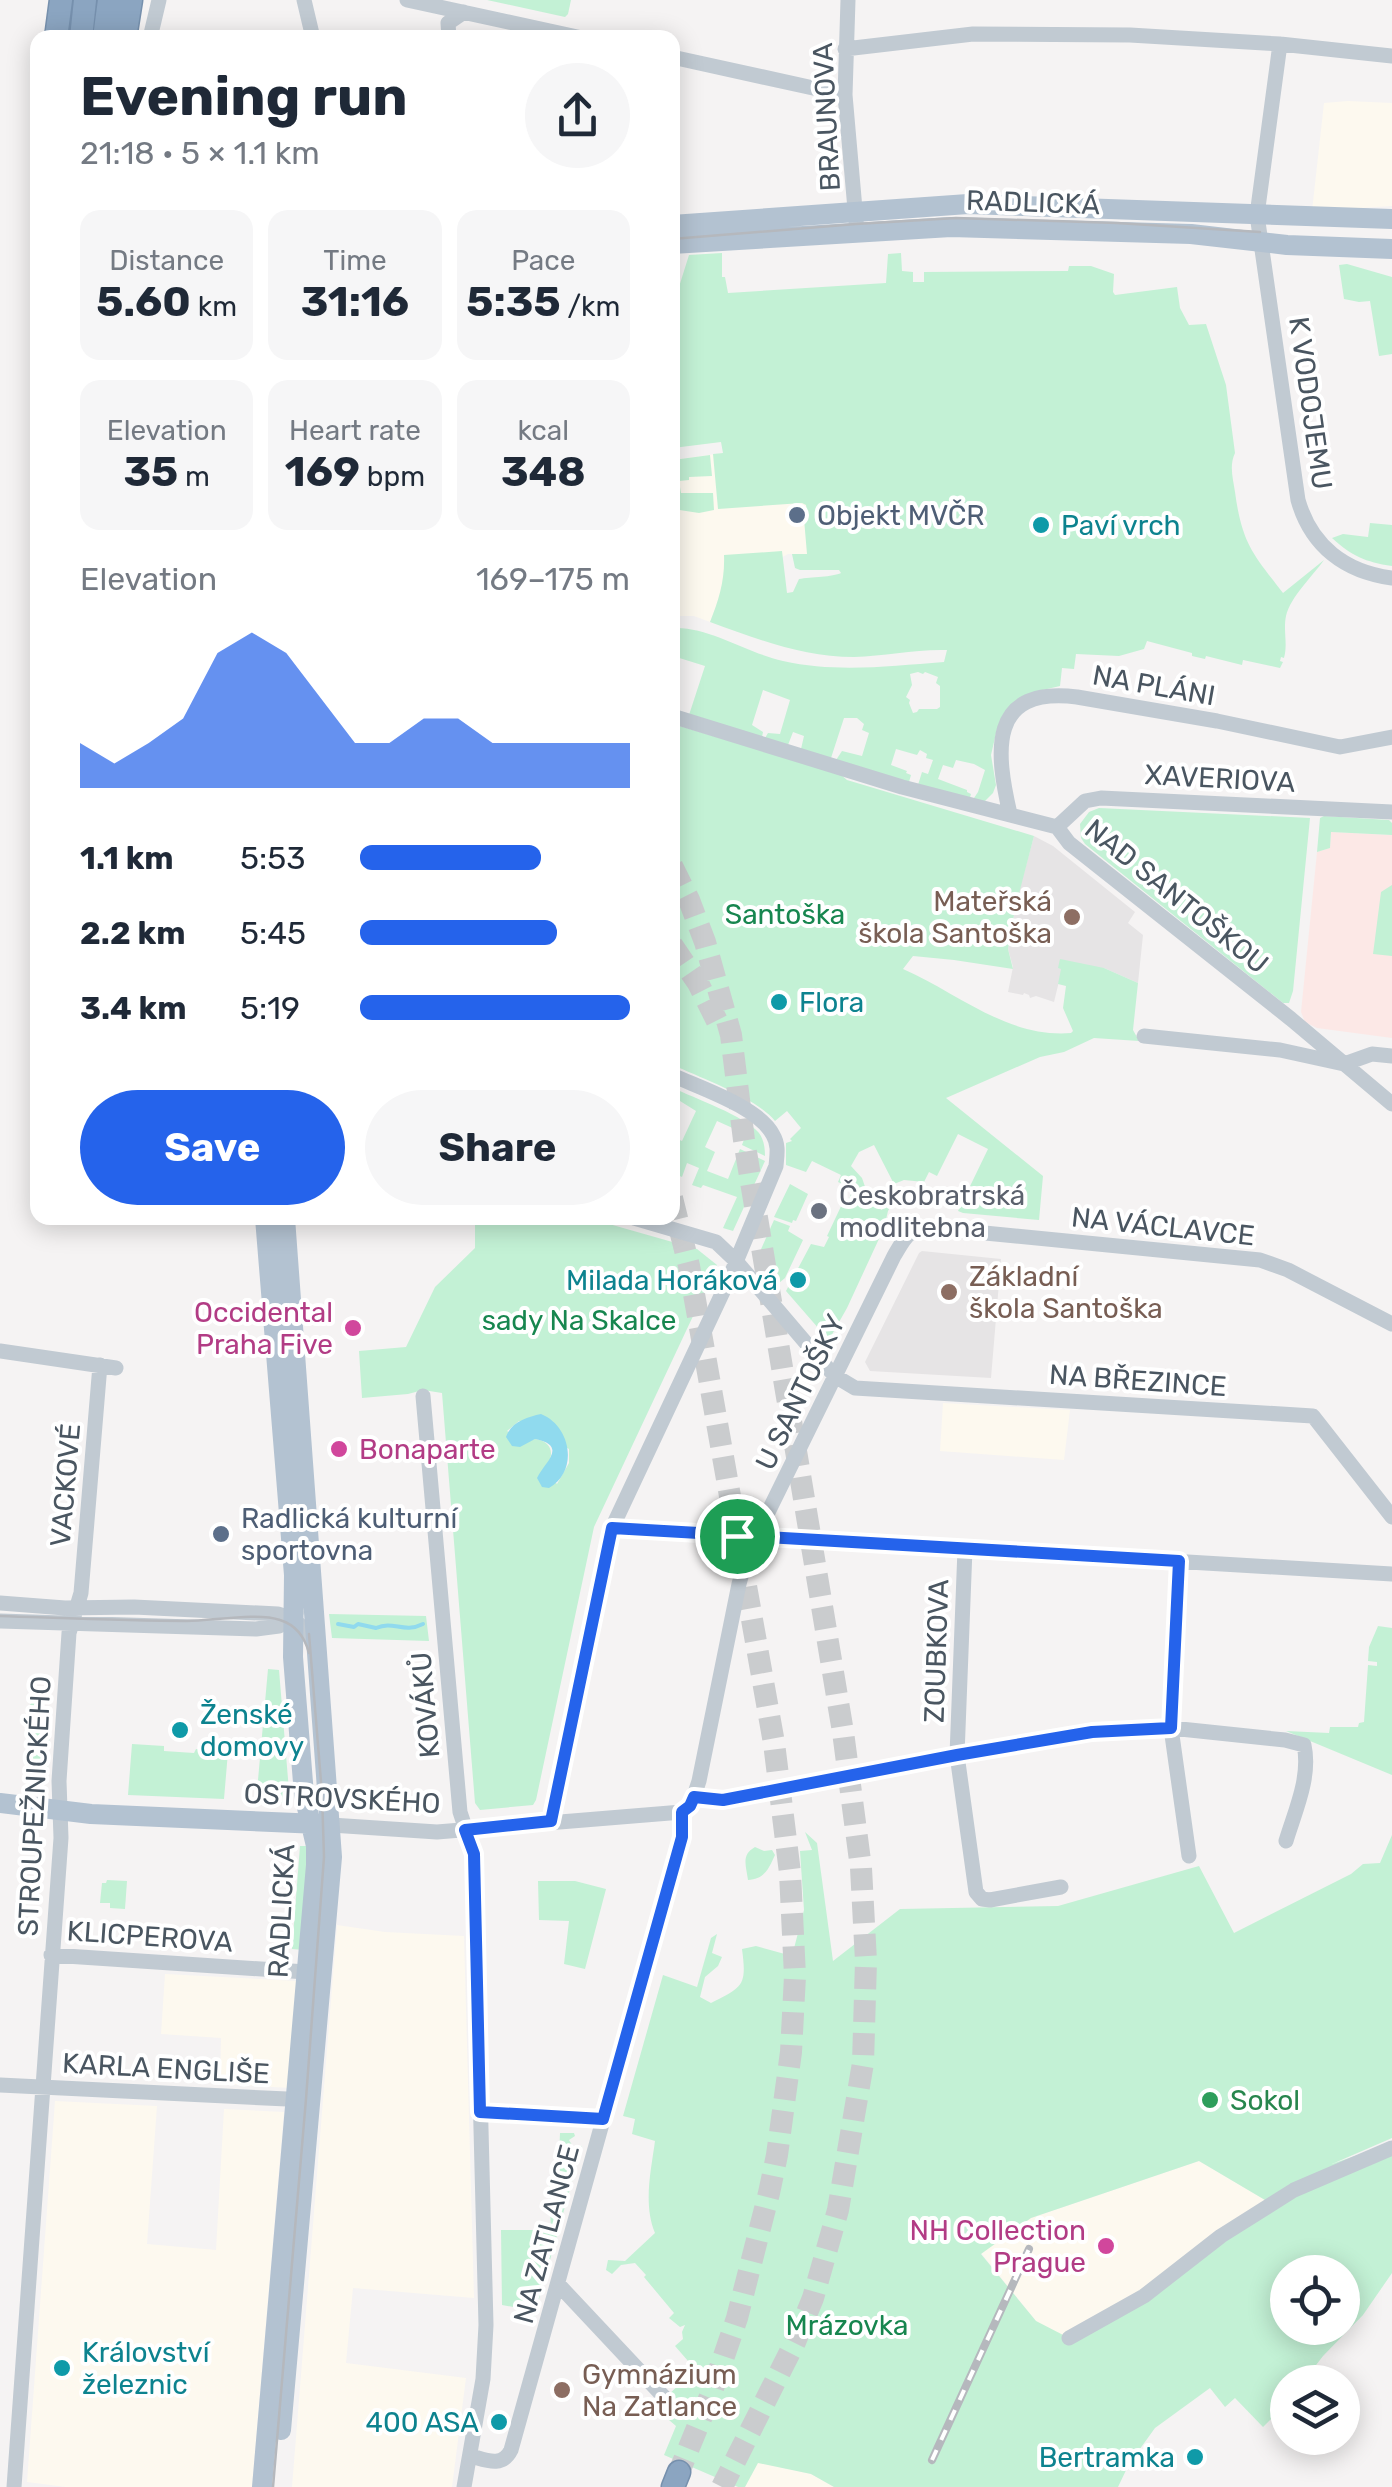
<!DOCTYPE html>
<html lang="en">
<head>
<meta charset="utf-8">
<style>
  :root { --surface:#fff; --page:#f6f6f7; --text:#1f2937; --muted:#747a83; --accent:#2563eb }
  body { margin:0; font-family:Rubik,sans-serif; background:var(--page); color:var(--text); height:100vh; display:flex; flex-direction:column; font-size:38px; white-space:nowrap }
  * { box-sizing:border-box; margin:0 }
  p { font-size:32px; color:var(--muted) }
  .icon { flex:none; width:55px; height:55px; fill:none; stroke:currentColor; stroke-width:2; stroke-linecap:round; stroke-linejoin:round }
  .map { position:relative; flex:1; overflow:hidden }
  .panel { position:absolute; left:30px; top:30px; width:650px; height:1195px; display:flex; flex-direction:column; background:var(--surface); border-radius:20px; box-shadow:0 5px 25px #0003 }
  .panel>* { flex:none }
  .buttons { position:absolute; left:1270px; top:2255px; display:grid; gap:20px }
  .buttons a { display:grid; place-items:center; width:90px; height:90px; border-radius:50%; background:var(--surface); box-shadow:0 5px 25px #0003; font-size:50px }
  .pin { position:absolute; display:grid; place-items:center; width:85px; height:85px; color:#fff; margin:-42px; border:5px solid #fff; border-radius:50%; box-shadow:0 2px 10px #0007 }
  .round { display:grid; place-items:center; flex:none; width:105px; height:105px; border-radius:52px; background:var(--page) }
  .headline { display:flex; align-items:center; justify-content:space-between; height:170px; padding:0 50px }
  h1 { font-size:55px; font-weight:700; line-height:75px }
  .stats { display:grid; grid-template-columns:repeat(3,1fr); gap:15px; height:170px; padding:10px 50px }
  .stats div { display:grid; align-content:center; border-radius:20px; background:var(--page); text-align:center }
  .stats b { font-size:42px; font-weight:700 }
  .stats small { font-size:28px; font-weight:400 }
  .stats p { font-size:28px }
  .chart { height:280px; padding:20px 50px }
  .chart p { display:flex; justify-content:space-between }
  .chart svg { width:100%; height:180px; margin-top:10px; fill:var(--accent); opacity:.7 }
  .action { display:flex; gap:20px; margin-top:auto; padding:20px 50px }
  .action a { flex:1; height:115px; border-radius:60px; background:var(--accent); color:#fff; font-size:40px; font-weight:700; line-height:115px; text-align:center }
  .action a+a { background:var(--page); color:var(--text) }
  ul { padding:0 50px; list-style:none; font-size:32px }
  li { display:grid; grid-template-columns:160px 120px 1fr; align-items:center; height:75px }
  li i { height:25px; border-radius:12px; background:var(--accent) }
  .map>svg:first-child { display:block }
</style>
</head>
<body>
<div class="map">
<svg width="1392" height="2487" viewBox="0 0 1392 2487">
  <rect width="100%" height="100%" fill="#f5f3f3"/>
  <path fill="#fdf9ef" d="M1348,101L1392,103V206L1312,211L1324,103Z
    M724,453L919,462L924,558L802,565L793,554H788L722,591L710,622L694,616H673L672,460Z
    M943,1403L1070,1410L1064,1460L940,1451Z
    M337,1925L385,1932L464,1936L474,2298L353,2288L346,2363L466,2378L452,2487H292Z
    M165,1974L297,1981L291,2088L220,2084L221,2038L161,2034Z
    M55,2101L157,2106L147,2244L216,2250L224,2109L284,2112L252,2487H66L27,2482Z
    M1199,2161L1265,2200L1069,2343L1036,2321L981,2253L1031,2218Z
    M757,2462L811,2474L834,2487H745Z"/>
  <path fill="#e6e4e5" d="M1034,836L1053,846L1135,912L1128,923L1143,935L1138,983L1104,968L1062,969L1054,1002L1036,996L1030,998L1029,995L1024,993L1023,995L1008,992L1013,967L1008,949L1016,902Z
    M922,1251L1001,1259L991,1378L870,1371L865,1362L919,1253Z"/>
  <path fill="#fce8e6" d="M1331,832L1392,835V1038L1317,1028L1305,1022L1301,1012L1317,852L1330,848Z"/>
  <path fill="#c3f1d5" fill-rule="evenodd" d="M487,0H571L568,14L565,17Z
    M722,253V277H725L728,293L886,283L888,254L901,253L902,271L913,272V282H924V272L1068,271L1069,266H1091L1114,274L1113,292L1115,295L1177,287L1180,308L1189,325L1206,324L1226,385L1235,453C1229,466 1233,478 1235,492C1242,543 1252,553 1283,593L1324,560C1312,577 1291,596 1286,616C1283,631 1288,643 1284,658L1281,657L1280,661L1283,662L1280,668L1243,660L1242,665L1206,656L1205,659L1192,656V653L1147,641L1144,649L1119,656L1076,654L1074,669L1062,668L1060,686L1030,693L997,729L991,755L996,785L993,793L985,801H972L978,792L985,770L974,764L956,760L953,768L943,765L938,779L967,790V792L971,794L969,801L918,785L922,772L928,774L933,760L926,758L927,754L920,750L917,755L896,749L891,765L907,771L906,773L911,775L909,782L836,760L842,751L862,756L869,733L862,730L864,724L857,718H844L831,758L801,749L804,736L793,732L788,745L765,738L768,733L780,734L790,700L763,690L752,725L763,732L762,737L689,715L705,666L673,656V628C708,626 747,653 783,661C837,673 889,666 944,662L947,650C916,649 885,656 854,657C803,657 757,639 710,622C719,599 725,580 724,555L782,551L787,593L793,592L799,579C811,577 833,577 841,573L839,570H800L795,568L792,554H807L804,519L808,518L806,505L802,503L718,509L713,454L723,453L721,442L673,448L672,299L678,290L689,255ZM918,672L923,674L925,672L938,677L936,683L940,686V707L937,709H919L917,712L913,713L909,703L910,700L906,697L912,685L910,674Z
    M1347,264L1392,277V354L1379,356L1370,301L1359,302L1344,299L1339,265Z
    M710,455L712,476L689,477V480L679,481L681,493H713L714,510L699,513L673,509V460Z
    M1370,523L1392,525V566C1365,562 1352,556 1332,538L1343,534L1368,537Z
    M673,724L840,774L847,780L1034,836L1015,909L1008,949L1013,969L954,960L913,956L903,969C958,993 1007,1038 1071,1033L1073,1031L1063,1008L1066,986L1058,984L1061,969L1058,968L1060,959L1104,968L1138,983L1133,1030L1139,1041L1094,1038L1064,1052L1040,1057L946,1098L1043,1176L1039,1220L963,1213L958,1211L988,1149L958,1134L937,1176L929,1172L924,1182L904,1180L894,1184L896,1197L888,1211L884,1228L847,1308L830,1338L826,1337L786,1291L811,1244L824,1247L829,1237L827,1236L844,1200L848,1202L853,1189L838,1182L841,1175L812,1161L806,1172L786,1165V1143L792,1141L790,1139L801,1128L787,1111L775,1121C755,1097 701,1078 673,1065ZM874,1145L894,1184L891,1193L882,1210L871,1204L862,1178L851,1166L859,1152Z
    M1099,808L1310,818L1293,991L1289,1003H1283L1085,844L1081,838L1080,824L1089,812Z
    M1324,816L1389,820L1392,823V835L1331,832L1330,848L1317,852L1320,818Z
    M1392,885V956L1373,954L1381,892Z
    M673,1088C694,1098 745,1116 759,1133C764,1140 765,1148 765,1156L742,1145L746,1134L717,1121L705,1147L715,1152L707,1171L728,1179L740,1149L765,1161L733,1231L723,1228L737,1197L703,1185L701,1188L692,1185L699,1168L687,1163L682,1177L673,1173L678,1159L673,1156V1137L682,1141L696,1111L680,1101L679,1102L673,1099Z
    M790,1184L808,1194L796,1221L793,1220L792,1223L774,1217Z
    M475,1218H588L697,1249L717,1265L594,1527L536,1800L533,1805L480,1810L475,1803L442,1393L423,1390L408,1394L362,1398L359,1351L406,1347L435,1287L475,1248ZM519,1421L569,1449V1463L557,1484L543,1469C556,1457 553,1441 535,1439L527,1442L507,1431Z
    M774,1220L790,1226L788,1231L803,1240L785,1278L779,1283L758,1256Z
    M329,1614L426,1616L429,1641L332,1638Z
    M1378,1626L1392,1628V1775L1286,1731L1329,1733L1330,1727H1358L1359,1723L1364,1722L1368,1665L1377,1666V1662L1368,1661L1369,1647Z
    M268,1669L279,1670L290,1803L256,1802Z
    M32,1702C51,1709 51,1725 49,1743L30,1742L31,1753L49,1754L47,1776L30,1777V1705Z
    M132,1744L164,1746V1751L194,1753L196,1749L228,1752L224,1799L128,1795Z
    M805,1832L817,1843L833,1961L900,1909L1058,1906L1199,1866L1234,1933L1351,1874L1363,1864L1380,1863L1392,1835V2138L1332,2164L1392,2143V2273L1363,2315L1323,2356L1303,2382H1288L1287,2403L1263,2427L1235,2398L1225,2407L1210,2388L1155,2428L1129,2464L1118,2487H834L811,2474L758,2463L745,2487H738L664,2455L676,2426L655,2408L695,2369L675,2346L683,2339L682,2332L685,2325L680,2327L669,2318L674,2313L644,2277L646,2275L635,2263L621,2265L612,2274L606,2270L608,2260L625,2261L655,2233C643,2204 651,2171 655,2141L632,2134L635,2119L623,2116L663,1975L697,1987L711,1938L717,1934L712,1953L722,1957L718,1966L705,1977L700,1997L711,2003C743,1987 747,1986 742,1949L756,1946L792,1956L804,1910L800,1851L812,1850ZM1199,2161L1265,2200L1144,2296L1069,2338L1036,2321L981,2254L1031,2218ZM1288,2272H1342V2328H1288Z
    M300,1846H313L304,1950L292,1949Z
    M755,1847L764,1851L772,1850L775,1855C769,1868 765,1879 748,1880C746,1865 741,1855 755,1847Z
    M107,1880L127,1881L125,1909L110,1908V1903H100L102,1883H106Z
    M538,1881H575L606,1889L585,1969L564,1964L569,1921L539,1920Z
    M560,2133H574L575,2136L569,2140L575,2150L582,2146L534,2317L524,2309L502,2305L501,2230H551L549,2180L558,2179Z"/>
  <path fill="#90daee" d="M541,1414C571,1426 579,1471 549,1488L542,1487L537,1478C544,1463 569,1446 535,1439L520,1447L512,1446L506,1437C511,1422 527,1417 541,1414Z"/>
  <g fill="none" stroke-linecap="round" stroke-linejoin="round">
    <path stroke="#90daee" stroke-width="4" d="M338,1624L354,1627L358,1624L376,1628C394,1620 403,1634 423,1624"/>
    <path stroke="#caccce" stroke-width="22" stroke-dasharray="22 11" stroke-linecap="butt" d="M672,866L689,900L705,942L731,1035L744,1140L843,1732L861,1868L866,1961L863,2063L838,2210L813,2298L795,2342L722,2487
      M672,945L698,983L718,1023
      M672,1198L689,1266L774,1743L790,1873L795,1976L791,2052L777,2155L769,2193L737,2318L711,2394L679,2472"/>
    <g stroke="#7690ad" stroke-width="25">
      <path id="highway" d="M56,38L61,0
        M81,38L85,0
        M104,38L109,0
        M125,38L131,0
        M673,2487L679,2472"/>
    </g>
    <path stroke="#c1cad2" stroke-width="15" d="M304,0L313,38
      M407,0L582,38
      M848,0L845,95L857,232
      M150,38L159,0
      M449,38L448,23L464,12
      M1280,44L1257,215L1298,500C1311,546 1345,572 1392,578
      M845,49L973,34L1130,35L1280,44L1392,56
      M672,57L845,95
      M672,716L902,787L1057,827L1069,843L1291,1019L1392,1104
      M1010,814C996,753 987,686 1077,697L1217,721L1340,747L1392,737
      M1057,827L1085,801L1101,798L1392,812
      M1144,1036L1280,1050L1344,1064L1372,1054L1392,1056
      M634,1218L716,1242L736,1261L823,1363L835,1376L855,1388L1313,1416L1392,1517
      M0,1351L116,1368
      M423,1396L460,1812L474,1854L486,2325L483,2379L464,2487
      M612,1528L1392,1574
      M965,1549L957,1755L976,1892L982,1899L990,1900L1061,1887
      M1179,1561L1171,1728L1189,1856
      M0,1603L65,1608L134,1607L278,1614C297,1619 307,1629 315,1647
      M0,1621L256,1629L279,1626L296,1613
      M694,1797L715,1800L731,1799L957,1755L1092,1732L1171,1728L1285,1740L1304,1745C1311,1777 1295,1811 1286,1841
      M682,1812L692,1802L699,1781L739,1584L747,1555L894,1256C907,1234 908,1229 934,1228L1260,1260L1288,1270L1392,1324
      M551,1821L612,1528L728,1281L776,1166C777,1155 779,1145 773,1135C759,1107 700,1088 672,1075
      M331,1825L437,1832L682,1812
      M51,1955L306,1972
      M0,2085L287,2099
      M481,2112L603,2119
      M558,2284L664,2397
      M1069,2338L1144,2296L1221,2236L1294,2190L1392,2148
      M471,2456C486,2460 502,2468 511,2450L682,1837V1812
      M14,2487L61,1838L59,1781L69,1633L81,1593L100,1365"/>
    <path stroke="#b3c2d1" stroke-width="20" d="M672,225L968,204L1392,219
      M672,244L951,227L1191,234L1287,245L1392,249
      M0,1803L91,1814L319,1824
      M281,2430L332,1857L285,1218
      M262,2487L316,1865V1846L304,1795L293,1657L294,1575L265,1218"/>
    <use href="#highway" stroke="#8ba5c1" stroke-width="22"/>
    <path stroke="#b5b8bd" stroke-width="2.5" d="M672,239L856,224L956,218L1117,223L1260,232
      M0,1616C62,1618 125,1621 187,1621C212,1621 258,1612 280,1620C296,1625 305,1638 309,1653
      M273,2487L306,2099L324,1857L322,1794L309,1634"/>
    <g stroke="#b5b8bd" stroke-width="8">
      <path id="rail" d="M932,2460L1029,2249"/>
    </g>
    <use href="#rail" stroke="#fff" stroke-width="4" stroke-dasharray="11" stroke-linecap="butt"/>
  </g>
  <g fill="none" stroke-linecap="round" stroke-linejoin="round">
    <g stroke="#fff" stroke-width="20">
      <path id="route" d="M612,1528L1179,1561L1171,1728L1092,1732L957,1755L723,1800L694,1797L690,1806L682,1812V1837L603,2119L480,2112L474,1854L465,1830L551,1821Z"/>
    </g>
    <use href="#route" stroke="#2563eb" stroke-width="12"/>
  </g>
  <g fill="#5c6f8a" stroke="#fff" stroke-width="4">
    <circle cx="797" cy="515" r="10"/>
    <circle cx="221" cy="1534" r="10"/>
  </g>
  <g fill="#0f9aa8" stroke="#fff" stroke-width="4">
    <circle cx="1041" cy="525" r="10"/>
    <circle cx="779" cy="1002" r="10"/>
    <circle cx="798" cy="1280" r="10"/>
    <circle cx="180" cy="1730" r="10"/>
    <circle cx="62" cy="2368" r="10"/>
    <circle cx="499" cy="2422" r="10"/>
    <circle cx="1195" cy="2457" r="10"/>
  </g>
  <g fill="#8d6e63" stroke="#fff" stroke-width="4">
    <circle cx="1072" cy="917" r="10"/>
    <circle cx="949" cy="1292" r="10"/>
    <circle cx="562" cy="2390" r="10"/>
  </g>
  <circle fill="#6b7280" stroke="#fff" stroke-width="4" cx="819" cy="1211" r="10"/>
  <g fill="#d1479c" stroke="#fff" stroke-width="4">
    <circle cx="353" cy="1328" r="10"/>
    <circle cx="339" cy="1449" r="10"/>
    <circle cx="1106" cy="2246" r="10"/>
  </g>
  <circle fill="#2e9e5b" stroke="#fff" stroke-width="4" cx="1210" cy="2100" r="10"/>
  <g text-anchor="middle" stroke-width="8" stroke-linejoin="round" paint-order="stroke">
    <g font-size="28" fill="#4a5661" stroke="#fff">
      <text transform="translate(826 117) rotate(-93)" y="10">BRAUNOVA</text>
      <text transform="translate(1033 202) rotate(2)" y="10">RADLICKÁ</text>
      <text transform="translate(1311 403) rotate(82)" y="10">K VODOJEMU</text>
      <text transform="translate(1154 685) rotate(10)" y="10">NA PLÁNI</text>
      <text transform="translate(1220 778) rotate(3)" y="10">XAVERIOVA</text>
      <text transform="translate(1177 896) rotate(39)" y="10">NAD SANTOŠKOU</text>
      <text transform="translate(1163 1226) rotate(6)" y="10">NA VÁCLAVCE</text>
      <text transform="translate(1138 1380) rotate(4)" y="10">NA BŘEZINCE</text>
      <text transform="translate(800 1392) rotate(-64)" y="10">U SANTOŠKY</text>
      <text transform="translate(65 1485) rotate(-85)" y="10">VACKOVÉ</text>
      <text transform="translate(936 1651) rotate(-88)" y="10">ZOUBKOVA</text>
      <text transform="translate(425 1705) rotate(-95)" y="10">KOVÁKŮ</text>
      <text transform="translate(342 1798) rotate(3)" y="10">OSTROVSKÉHO</text>
      <text transform="translate(34 1806) rotate(-87)" y="10">STROUPEŽNICKÉHO</text>
      <text transform="translate(281 1911) rotate(-87)" y="10">RADLICKÁ</text>
      <text transform="translate(150 1936) rotate(4)" y="10">KLICPEROVA</text>
      <text transform="translate(166 2068) rotate(3)" y="10">KARLA ENGLIŠE</text>
      <text transform="translate(546 2234) rotate(-75)" y="10">NA ZATLANCE</text>
    </g>
    <g font-size="28" fill="#4e5e75" stroke="#fff" text-anchor="start">
      <text x="817" y="525">Objekt MVČR</text>
      <text x="241" y="1528">Radlická kulturní<tspan x="241" dy="32">sportovna</tspan></text>
    </g>
    <g font-size="28" fill="#0d838f" stroke="#fff" text-anchor="start">
      <text x="1061" y="535">Paví vrch</text>
      <text x="799" y="1012">Flora</text>
      <text x="778" y="1290" text-anchor="end">Milada Horáková</text>
      <text x="200" y="1724">Ženské<tspan x="200" dy="32">domovy</tspan></text>
      <text x="82" y="2362">Království<tspan x="82" dy="32">železnic</tspan></text>
      <text x="479" y="2432" text-anchor="end">400 ASA</text>
      <text x="1175" y="2467" text-anchor="end">Bertramka</text>
    </g>
    <g font-size="28" fill="#785e54" stroke="#fff" text-anchor="start">
      <text x="1052" y="911" text-anchor="end">Mateřská<tspan x="1052" dy="32">škola Santoška</tspan></text>
      <text x="969" y="1286">Základní<tspan x="969" dy="32">škola Santoška</tspan></text>
      <text x="582" y="2384">Gymnázium<tspan x="582" dy="32">Na Zatlance</tspan></text>
    </g>
    <g font-size="28" fill="#17864f" stroke="#fff">
      <text x="785" y="924">Santoška</text>
      <text x="579" y="1330">sady Na Skalce</text>
      <text x="847" y="2335">Mrázovka</text>
    </g>
    <g font-size="28" fill="#5b616d" stroke="#fff" text-anchor="start">
      <text x="839" y="1205">Českobratrská<tspan x="839" dy="32">modlitebna</tspan></text>
    </g>
    <g font-size="28" fill="#b23c85" stroke="#fff" text-anchor="end">
      <text x="333" y="1322">Occidental<tspan x="333" dy="32">Praha Five</tspan></text>
      <text x="359" y="1459" text-anchor="start">Bonaparte</text>
      <text x="1086" y="2240">NH Collection<tspan x="1086" dy="32">Prague</tspan></text>
    </g>
    <g font-size="28" fill="#27864d" stroke="#fff" text-anchor="start">
      <text x="1230" y="2110">Sokol</text>
    </g>
  </g>
</svg>
<div class="buttons">
<a><svg class="icon" aria-label="locate" viewBox="0 0 24 24"><circle cx="12" cy="12" r="6"/><path d="M12 2v4M12 18v4M2 12h4M18 12h4"/></svg></a>
<a><svg class="icon" aria-label="layers" viewBox="0 0 24 24"><path d="M12 4l9 5-9 5-9-5zM3 14l9 5 9-5"/></svg></a>
</div>
<div class="pin" style="left:737px;top:1536px;background:#1e9e55"><svg class="icon" aria-label="arrive" viewBox="0 0 24 24"><path d="M6 21V4h12l-3 4 3 4H6"/></svg></div>
<section class="panel">
<div class="headline"><div><h1>Evening run</h1><p>21:18 · 5 × 1.1 km</p></div><a class="round"><svg class="icon" aria-label="share" viewBox="0 0 24 24"><path d="M12 15V3M7 8l5-5 5 5M5 13v7h14v-7"/></svg></a></div>
<div class="stats">
<div><p>Distance</p><b>5.60<small> km</small></b></div>
<div><p>Time</p><b>31:16</b></div>
<div><p>Pace</p><b>5:35<small> /km</small></b></div>
</div>
<div class="stats">
<div><p>Elevation</p><b>35<small> m</small></b></div>
<div><p>Heart rate</p><b>169<small> bpm</small></b></div>
<div><p>kcal</p><b>348</b></div>
</div>
<div class="chart"><p><span>Elevation</span>169–175 m</p>
<svg viewBox="0 0 160 44" preserveAspectRatio="none"><path d="M0 44V33L10 38L20 33L30 27L40 11L50 6L60 11L70 22L80 33L90 33L100 27L110 27L120 33L130 33L140 33L150 33L160 33V44z"/></svg>
</div>
<ul>
<li><b>1.1 km</b>5:53<i style="width:67%"></i></li>
<li><b>2.2 km</b>5:45<i style="width:73%"></i></li>
<li><b>3.4 km</b>5:19<i style="width:100%"></i></li>
</ul>
<div class="action"><a>Save</a><a>Share</a></div>
</section>
</div>
</body>
</html>
